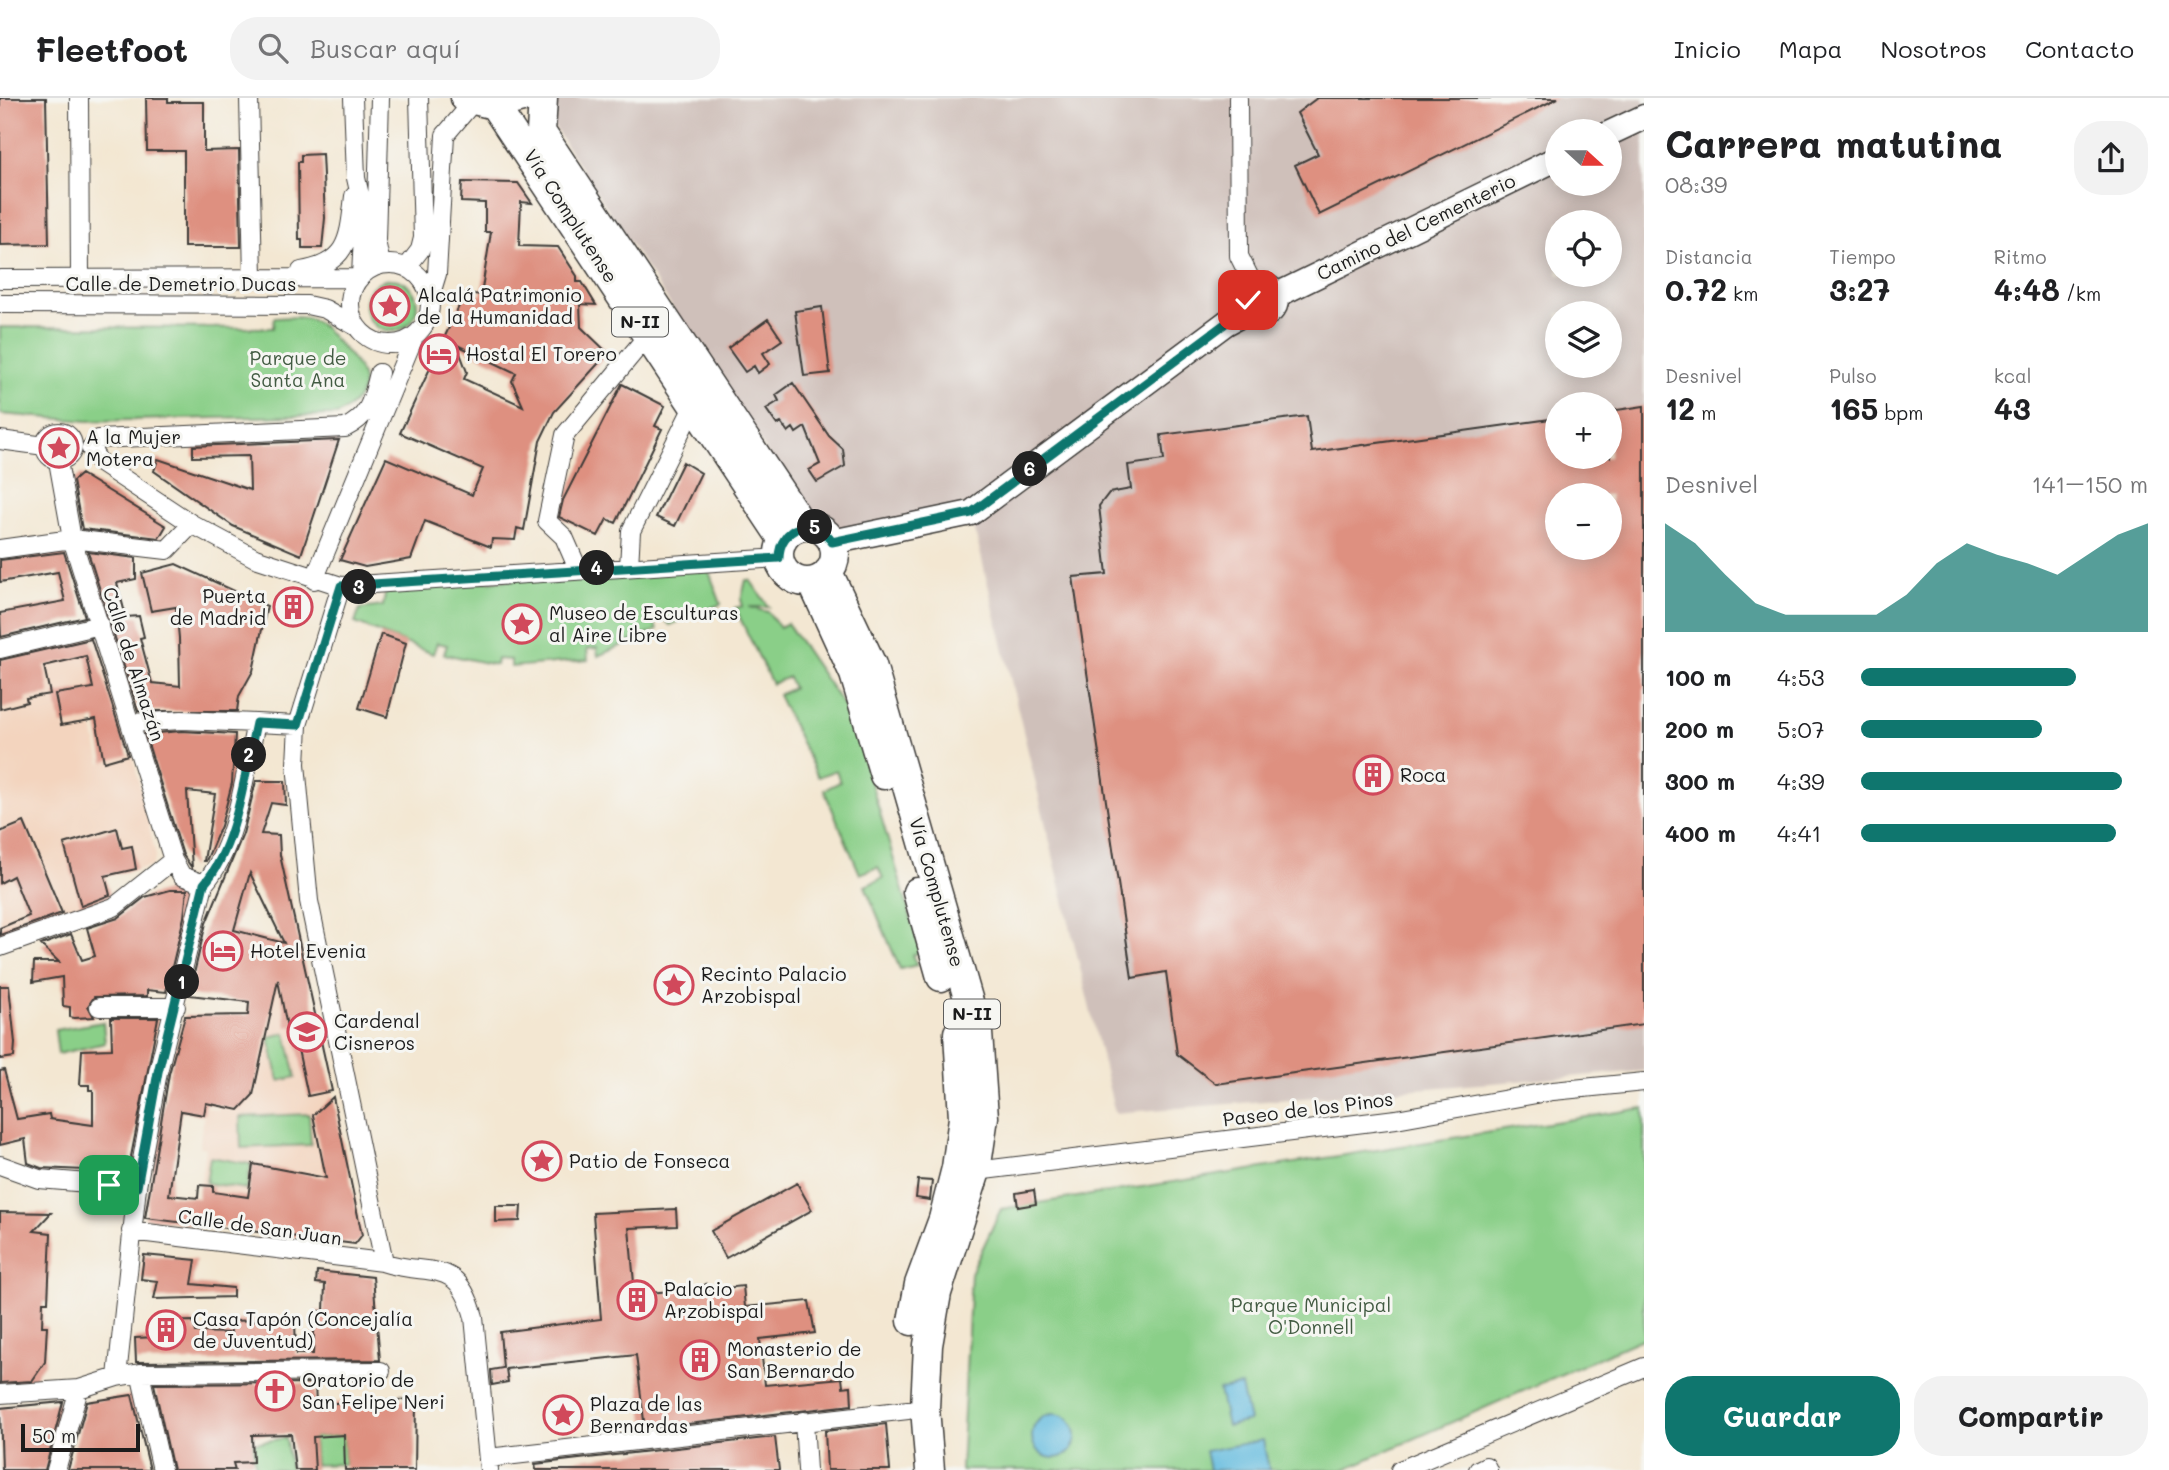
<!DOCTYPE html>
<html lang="es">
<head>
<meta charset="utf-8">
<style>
  :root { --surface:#fff; --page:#f2f2f2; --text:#202124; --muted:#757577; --line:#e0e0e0; --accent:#0f766e }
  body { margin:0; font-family:Mali,sans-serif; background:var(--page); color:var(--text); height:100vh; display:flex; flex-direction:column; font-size:26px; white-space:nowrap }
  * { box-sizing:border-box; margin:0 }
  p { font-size:23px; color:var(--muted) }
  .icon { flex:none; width:38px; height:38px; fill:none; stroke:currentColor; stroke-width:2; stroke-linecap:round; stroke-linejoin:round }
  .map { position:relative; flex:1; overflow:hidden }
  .details { display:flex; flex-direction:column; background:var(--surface); width:525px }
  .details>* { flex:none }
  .needle { width:46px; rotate:111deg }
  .buttons { position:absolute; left:1545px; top:21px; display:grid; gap:14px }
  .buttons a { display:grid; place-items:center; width:77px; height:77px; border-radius:50%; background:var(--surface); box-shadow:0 4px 18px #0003; font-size:35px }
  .scale { position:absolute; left:21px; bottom:18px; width:119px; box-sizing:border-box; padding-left:7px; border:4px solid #1c1c1c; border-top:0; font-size:19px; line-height:24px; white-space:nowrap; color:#1c1c1c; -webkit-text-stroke:5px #f6f6f2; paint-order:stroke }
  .pin { position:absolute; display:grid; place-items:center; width:60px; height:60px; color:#fff; margin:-30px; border-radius:14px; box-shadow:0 4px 10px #0006 }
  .km { position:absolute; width:35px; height:35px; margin:-18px; border-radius:50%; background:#222; color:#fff; font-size:19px; line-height:35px; text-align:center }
  .round { display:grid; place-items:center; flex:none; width:74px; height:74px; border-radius:28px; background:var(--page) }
  .headline { display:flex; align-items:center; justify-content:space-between; height:119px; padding:0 21px }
  h1 { font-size:38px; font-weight:800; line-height:52px }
  .metrics { display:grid; grid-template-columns:repeat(3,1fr); gap:10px; height:119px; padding:7px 21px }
  .metrics div { display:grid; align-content:center }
  .metrics b { font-size:30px; font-weight:800 }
  .metrics small { font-size:19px; font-weight:400 }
  .metrics p { font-size:19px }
  .chart { height:196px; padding:14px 21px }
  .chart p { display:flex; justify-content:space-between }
  .chart svg { width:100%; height:126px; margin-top:7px; fill:var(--accent); opacity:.7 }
  .button { display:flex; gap:14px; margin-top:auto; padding:14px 21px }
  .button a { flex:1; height:80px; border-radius:28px; background:var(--accent); color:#fff; font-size:28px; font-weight:800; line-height:80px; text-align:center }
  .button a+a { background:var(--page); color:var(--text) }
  ul { padding:0 21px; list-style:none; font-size:23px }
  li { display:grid; grid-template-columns:112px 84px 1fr; align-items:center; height:52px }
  li i { height:18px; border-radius:9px; background:var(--accent) }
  header { display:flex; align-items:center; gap:42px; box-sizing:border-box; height:98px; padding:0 35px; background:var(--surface); border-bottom:2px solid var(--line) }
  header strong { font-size:33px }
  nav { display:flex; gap:38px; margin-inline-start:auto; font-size:24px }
  .search { width:490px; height:63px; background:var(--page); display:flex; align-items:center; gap:18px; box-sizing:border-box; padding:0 24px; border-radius:28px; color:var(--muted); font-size:26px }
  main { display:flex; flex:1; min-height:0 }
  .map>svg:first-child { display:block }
</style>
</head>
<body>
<header>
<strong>Fleetfoot</strong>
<div class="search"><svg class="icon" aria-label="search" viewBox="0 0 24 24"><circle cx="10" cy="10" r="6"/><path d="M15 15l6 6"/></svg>Buscar aquí</div>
<nav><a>Inicio</a><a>Mapa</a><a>Nosotros</a><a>Contacto</a></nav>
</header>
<main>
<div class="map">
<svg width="1644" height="1372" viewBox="0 0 1644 1372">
  <rect width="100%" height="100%" fill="#f6f6f2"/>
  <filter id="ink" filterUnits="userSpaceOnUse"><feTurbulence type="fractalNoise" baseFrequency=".0143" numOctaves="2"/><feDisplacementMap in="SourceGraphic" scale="14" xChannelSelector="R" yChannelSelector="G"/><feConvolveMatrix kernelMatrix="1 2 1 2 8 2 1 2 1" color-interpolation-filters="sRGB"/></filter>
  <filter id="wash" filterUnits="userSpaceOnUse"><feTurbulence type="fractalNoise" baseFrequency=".00686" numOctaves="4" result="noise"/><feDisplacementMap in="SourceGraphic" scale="28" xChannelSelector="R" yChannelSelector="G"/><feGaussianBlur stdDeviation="1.57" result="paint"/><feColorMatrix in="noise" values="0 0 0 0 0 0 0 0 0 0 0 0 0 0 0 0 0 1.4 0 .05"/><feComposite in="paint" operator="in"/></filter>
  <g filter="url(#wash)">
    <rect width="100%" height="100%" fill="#f3e7d2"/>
    <path fill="#f3d4be" d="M97,535L119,617L91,622L101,665L132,655L156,758L152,768L105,778L113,806L0,843V559Z
      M270,850L315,907L362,1135L361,1143L355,1146L226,1130L229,1104L198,1100L206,1050L199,1049L205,1009L218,1012L231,956L241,958Z"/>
    <path fill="#cfc0ba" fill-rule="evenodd" d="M543,0H1644V973L1115,1015L971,416L826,435L816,429L541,9ZM1558,33H1610V86H1558ZM1558,124H1610V177H1558ZM1558,215H1610V268H1558ZM1558,306H1610V359H1558ZM1558,397H1610V450H1558Z"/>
    <path fill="#8acf88" stroke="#537652" stroke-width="2" d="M365 207a26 26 0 1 1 52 0a26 26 0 1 1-52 0Z
      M274,220C285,220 302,217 312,222C323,226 329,236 337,244C364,272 379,293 337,317L88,323L0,316V229L273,230Z
      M707,468L721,506L670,527L663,519H658L654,524L657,532L598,558L597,550L587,551L588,562L511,569V562L497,561L496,567L444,556L447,547L437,545L433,556L355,525L360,511L383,508L386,491Z
      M746,482H750L769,509H749L768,514L780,530L787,525L852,620L921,854L912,857L917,867L900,871L865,788L883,780L878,769L860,776L824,692L840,684L836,672L818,679L778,597L793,590L788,579L772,586L735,510L743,508L741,502Z
      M103,924L105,945L58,956L55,932Z
      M286,935L296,979L279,983L269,939Z
      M1644,1010V1240L1343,1372H961L971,1175L1001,1111Z
      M309,1016L311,1047L241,1050L240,1019Z
      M210,1059L251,1066L247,1091L206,1085Z
      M344,1337L345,1366L315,1367L313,1339Z
      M286,1340L290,1372H256L253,1345Z"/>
    <path fill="#61bade" stroke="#3e6b7d" stroke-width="2" d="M1241,1288L1249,1323L1227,1328L1219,1292Z
      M1032 1338a22 22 0 1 1 44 0a22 22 0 1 1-44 0Z
      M1263,1342L1269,1372H1209L1205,1353Z"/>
    <g id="blocks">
      <path fill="#de9080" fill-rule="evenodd" d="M0,0H46L49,146L0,147Z
        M146,0H168V4H204V53L239,52L241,149H184V53H147Z
        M1317,0H1558L1319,117L1295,67L1318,56L1297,15Z
        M322,56L325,120L322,150H302V142H299L298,64H301V57Z
        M462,84L518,85L532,105L521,104L519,148L558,149L577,178V184H582L596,207L580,206L581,229L608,255L554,314L540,343L524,432L517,430L515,442L492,441L491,449L425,423L411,461L365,469L340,462L386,360L472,397L483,371L400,335L465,195L481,197L491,134H485V105L461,104ZM457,247L516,275L512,283L523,308L464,281L467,274Z
        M822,209L830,275L804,278L795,213Z
        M768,221L782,242L763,255L770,266L758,275L754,268L745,274L728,250Z
        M793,285L829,338L843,351L845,368L817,384L809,372L820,366L805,329L796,335L793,330L788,334L781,325L777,327L766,311L779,303L776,297Z
        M622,286L665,308L655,328L662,331L616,425L607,421L598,438L559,419L563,402Z
        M1644,308V926L1216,986L1177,956L1166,874L1132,880L1073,479L1107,476L1099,408L1109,395L1131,391L1128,367L1164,362L1161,337L1307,318L1312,354L1558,320V359H1610V313ZM1558,397H1610V450H1558Z
        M339,342L301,457L233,428L154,373L158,361L250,392L249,358L193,359V348Z
        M683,364L701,375L675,428L656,419Z
        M81,376L166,428L159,440L82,431L73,383Z
        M64,454L85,519L1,539L0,515L65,503L58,474L0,484V462Z
        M88,454L136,460V481L117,485L126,519L139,518L144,539L140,540L152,585L180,588L179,540L176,509L151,513L142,475L176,466L267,508L253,573L239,598L237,613H138Z
        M381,536L406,545L387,619L359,610Z
        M91,541L128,657L104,664L96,621L61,627L55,596L93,590L86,558L44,568L50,596L26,600L27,604L0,611V562Z
        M182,633L235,636L232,685L221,728L206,763H204L215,696L187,693L192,770L183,757L145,636Z
        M256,683H285L286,707L271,705L261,736L279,737L280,757L332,993L308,998L293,928L287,929L278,882L253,997L239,1012L206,1005L204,1017L181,1013L169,1097L198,1100L199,1087L213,1088V1094L248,1099L253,1066L326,1080L313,1017L333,999L362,1137L355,1146L145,1120L169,976L185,918L248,917L249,904L189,897L206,825L243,736ZM250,775L284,845L234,832Z
        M24,724L62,815L0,837V830L29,818L13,778L0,785V734Z
        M117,730L122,750L132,748L136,771L105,778L110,797L81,808L64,746Z
        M170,792H187L184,819L166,894L147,892V898L94,899L88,908L94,919L74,920L70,919V909L63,908L62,879L33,884L34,864H59L41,847L71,836L82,862L95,858L87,830L118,820L145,799Z
        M0,888H9L15,945L14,959L0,961Z
        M111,920H158L128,1074L41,1070L28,1065L25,1041L0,1047V973L4,972L17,1021L49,1016L50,1021L93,1027V992H89V987H80L82,952L112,951Z
        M918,1082L932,1083L930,1102L916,1100Z
        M797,1085L812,1112L726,1160L711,1133Z
        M1034,1092L1036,1106L1018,1109L1016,1095Z
        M496,1108H521L520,1123L496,1124Z
        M676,1111L677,1128L629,1130L635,1196L697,1191L706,1186L707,1192L743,1188L745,1209L809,1203L815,1235L760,1241L765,1287L842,1280L843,1289L851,1288L852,1307L645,1331L636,1257L506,1271L508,1284L492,1287L491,1272L503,1270L500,1234L601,1221L593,1115Z
        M0,1114L51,1115L34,1133L51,1135L48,1204H43L42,1228H47L45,1264L32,1283L0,1285Z
        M144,1157L196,1162L192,1186L233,1190V1199L154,1201L158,1183L141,1181Z
        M317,1173L373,1179L380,1262L136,1264L135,1240L157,1239L160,1224L193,1223L196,1234L231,1235L230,1223L295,1221L296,1256H313L315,1213H324L325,1186L316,1185Z
        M315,1285L316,1306L416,1301L415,1372H345L344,1337L313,1339L315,1372H295L291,1336L252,1337L253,1364L233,1365L235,1372H173L154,1286Z
        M132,1297L150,1372H68L87,1304Z
        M63,1304L45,1372H2L0,1310Z
        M886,1326L890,1372H827L825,1333Z
        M775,1339L779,1372H536L535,1366Z"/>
    </g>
  </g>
  <g filter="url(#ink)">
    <use href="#blocks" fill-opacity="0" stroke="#3c3a37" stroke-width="2"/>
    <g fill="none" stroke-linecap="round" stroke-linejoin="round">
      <g stroke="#3c3a37" stroke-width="20">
        <path id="street" d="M79,0L80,180
          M249,0L253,179
          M353,0L356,80L364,115L361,178
          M380,0L376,143L381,166
          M1238,0L1239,158L1255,190
          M350 206a40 40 0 1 1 80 0a40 40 0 1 1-80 0Z
          M407,169L420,152L423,140L419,0
          M301,173C349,165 349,140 354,98
          M0,181L359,180
          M430,199L437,176L445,37L473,4
          M0,206L307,207L325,211L357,229
          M379,275C372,301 371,317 345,330L98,341L91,351L100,365L192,426L255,460L341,488L779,460
          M45 348a14 14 0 1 1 28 0a14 14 0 1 1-28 0Z
          M0,342L45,348
          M58,363L72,441L173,762L182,778L204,786
          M0,451L72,441L167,452L192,426
          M629,469L631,433L694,307
          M578,471L564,439L547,423L565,337L648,237
          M314,482L414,239
          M341,488L298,627L296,666L309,803L384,1164
          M0,551L100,527
          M131,625L182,622L256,625
          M0,849L114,809L173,762
          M99,909H176
          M0,1067L39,1081L137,1089
          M976,1073L1396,1021L1553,993L1644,984
          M131,1133L382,1164C430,1180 457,1157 474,1219L489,1372
          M140,1275L162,1372
          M117,1279L137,1089L158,974L204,786C237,750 245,673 256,625L298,627
          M0,1296L79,1291L117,1279L140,1275L381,1273
          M804,1323L807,1372
          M488,1360L908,1312
          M56,1372L79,1291
          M1400,1372L1644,1269
          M1478,1372L1486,1368L1488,1372"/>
      </g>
      <g stroke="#3c3a37" stroke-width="27">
        <path id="secondary" d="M1610,35L1644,19
          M1248 202a14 14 0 1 1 28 0a14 14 0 1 1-28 0Z
          M1275,198L1558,60
          M832,444L971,415L1226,225L1252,211"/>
      </g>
      <g stroke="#3c3a37" stroke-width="31">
        <path id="primary" d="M465,0L494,7L523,0
          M543,0L541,34L803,428
          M494,7L783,442
          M779 456a28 28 0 1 1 56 0a28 28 0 1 1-56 0Z
          M828,474L872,567L978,935L984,1019L976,1073L937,1195L928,1247L925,1310L930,1372
          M816,493L854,576L884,677
          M917,794L941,879
          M912,1223L919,1186L943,1121L956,1070L963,1020L958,935"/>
      </g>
      <use href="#street" stroke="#fff" stroke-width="18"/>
      <use href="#secondary" stroke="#fff" stroke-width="24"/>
      <use href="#primary" stroke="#fff" stroke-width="28"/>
    </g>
  </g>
  <g fill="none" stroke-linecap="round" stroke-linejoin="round" filter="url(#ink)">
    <g stroke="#fff" stroke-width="14">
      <path id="route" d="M109,1087L137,1089L158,974L204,786C237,749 245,674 256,625L298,627L341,488L779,460C779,429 815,416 832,444L971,415L1226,225L1252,211L1248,202"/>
    </g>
    <use href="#route" stroke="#0f766e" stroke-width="9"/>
  </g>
  <defs>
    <g id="sight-ring" transform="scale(2.0125)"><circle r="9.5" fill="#f6f6f2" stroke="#d1495b" stroke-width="1.5"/><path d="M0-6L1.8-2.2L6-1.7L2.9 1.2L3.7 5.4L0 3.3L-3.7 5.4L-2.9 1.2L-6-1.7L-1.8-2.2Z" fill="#d1495b"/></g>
    <g id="hotel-ring" transform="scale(2.0125)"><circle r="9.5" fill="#f6f6f2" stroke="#d1495b" stroke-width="1.5"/><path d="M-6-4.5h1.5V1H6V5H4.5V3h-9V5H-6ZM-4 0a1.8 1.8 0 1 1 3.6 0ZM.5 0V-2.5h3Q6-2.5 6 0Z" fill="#d1495b"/></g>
    <g id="building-ring" transform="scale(2.0125)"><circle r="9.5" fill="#f6f6f2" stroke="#d1495b" stroke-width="1.5"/><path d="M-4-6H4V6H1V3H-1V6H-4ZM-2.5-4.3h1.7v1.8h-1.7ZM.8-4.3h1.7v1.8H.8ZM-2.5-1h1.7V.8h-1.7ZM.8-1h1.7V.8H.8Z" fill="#d1495b"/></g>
    <g id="university-ring" transform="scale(2.0125)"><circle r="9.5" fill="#f6f6f2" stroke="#d1495b" stroke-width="1.5"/><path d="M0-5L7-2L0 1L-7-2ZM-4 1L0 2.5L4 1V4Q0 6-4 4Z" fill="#d1495b"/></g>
    <g id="church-ring" transform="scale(2.0125)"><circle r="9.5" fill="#f6f6f2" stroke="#d1495b" stroke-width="1.5"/><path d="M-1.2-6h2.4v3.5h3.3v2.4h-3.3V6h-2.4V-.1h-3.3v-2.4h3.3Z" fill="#d1495b"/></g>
  </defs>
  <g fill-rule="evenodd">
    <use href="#sight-ring" x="390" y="208"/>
    <use href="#hotel-ring" x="439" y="256"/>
    <use href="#sight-ring" x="59" y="350"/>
    <use href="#building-ring" x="293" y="509"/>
    <use href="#sight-ring" x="522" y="526"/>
    <use href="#building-ring" x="1373" y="677"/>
    <use href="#hotel-ring" x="223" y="853"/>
    <use href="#sight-ring" x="674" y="887"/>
    <use href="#university-ring" x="307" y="934"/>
    <use href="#sight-ring" x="542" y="1063"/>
    <use href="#building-ring" x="637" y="1202"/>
    <use href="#building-ring" x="166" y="1232"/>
    <use href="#building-ring" x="700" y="1262"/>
    <use href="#church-ring" x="275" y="1293"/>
    <use href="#sight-ring" x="563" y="1317"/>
  </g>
  <g text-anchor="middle" stroke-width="6" stroke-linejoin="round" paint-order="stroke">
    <g fill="#f6f6f2" stroke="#5d5d5c" stroke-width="2">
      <rect x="612" y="209.5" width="56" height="29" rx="5"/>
      <rect x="944" y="901.5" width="56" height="29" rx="5"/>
    </g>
    <g font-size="18" font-weight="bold" fill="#1c1c1c">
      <text x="640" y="230">N-II</text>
      <text x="972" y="922">N-II</text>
    </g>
    <g font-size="19" fill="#1c1c1c" stroke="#f6f6f2">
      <text transform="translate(571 118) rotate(57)" y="7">Vía Complutense</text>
      <text transform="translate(1416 129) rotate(-26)" y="7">Camino del Cementerio</text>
      <text x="181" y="193">Calle de Demetrio Ducas</text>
      <text transform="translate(134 566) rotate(72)" y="7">Calle de Almazán</text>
      <text transform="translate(937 794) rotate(74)" y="7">Vía Complutense</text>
      <text transform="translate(1308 1011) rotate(-7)" y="7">Paseo de los Pinos</text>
      <text transform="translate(260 1129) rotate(8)" y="7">Calle de San Juan</text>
    </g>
    <g font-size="19" fill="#1c1c1c" stroke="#f6f6f2" text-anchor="start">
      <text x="417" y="204">Alcalá Patrimonio<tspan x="417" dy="22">de la Humanidad</tspan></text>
      <text x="466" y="263">Hostal El Torero</text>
      <text x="86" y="346">A la Mujer<tspan x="86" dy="22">Motera</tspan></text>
      <text x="266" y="505" text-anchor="end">Puerta<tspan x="266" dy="22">de Madrid</tspan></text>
      <text x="549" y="522">Museo de Esculturas<tspan x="549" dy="22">al Aire Libre</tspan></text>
      <text x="1400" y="684">Roca</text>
      <text x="250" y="860">Hotel Evenia</text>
      <text x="701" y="883">Recinto Palacio<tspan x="701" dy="22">Arzobispal</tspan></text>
      <text x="334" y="930">Cardenal<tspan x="334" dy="22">Cisneros</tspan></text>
      <text x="569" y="1070">Patio de Fonseca</text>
      <text x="664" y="1198">Palacio<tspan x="664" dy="22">Arzobispal</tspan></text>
      <text x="193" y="1228">Casa Tapón (Concejalía<tspan x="193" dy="22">de Juventud)</tspan></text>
      <text x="727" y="1258">Monasterio de<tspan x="727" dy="22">San Bernardo</tspan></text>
      <text x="302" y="1289">Oratorio de<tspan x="302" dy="22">San Felipe Neri</tspan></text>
      <text x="590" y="1313">Plaza de las<tspan x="590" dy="22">Bernardas</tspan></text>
    </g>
    <g font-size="19" fill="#425b42" stroke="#f6f6f2">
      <text x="298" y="267">Parque de<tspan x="298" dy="22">Santa Ana</tspan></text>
      <text x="1311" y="1214">Parque Municipal<tspan x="1311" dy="22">O'Donnell</tspan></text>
    </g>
  </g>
</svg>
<div class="buttons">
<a><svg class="needle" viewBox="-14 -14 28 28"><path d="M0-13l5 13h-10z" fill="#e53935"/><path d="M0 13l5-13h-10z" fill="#757577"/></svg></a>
<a><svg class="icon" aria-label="locate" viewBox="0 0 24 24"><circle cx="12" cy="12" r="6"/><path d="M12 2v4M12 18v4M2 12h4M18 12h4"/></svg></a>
<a><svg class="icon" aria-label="layers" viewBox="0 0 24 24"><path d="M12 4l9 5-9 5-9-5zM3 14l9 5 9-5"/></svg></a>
<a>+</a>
<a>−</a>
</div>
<div class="scale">50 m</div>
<div class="pin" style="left:109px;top:1087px;background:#1e9e55"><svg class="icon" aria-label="arrive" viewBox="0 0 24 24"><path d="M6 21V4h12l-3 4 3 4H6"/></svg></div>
<div class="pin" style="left:1248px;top:202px;background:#d93025"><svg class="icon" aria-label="check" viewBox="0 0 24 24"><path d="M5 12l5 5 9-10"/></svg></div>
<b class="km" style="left:182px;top:884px">1</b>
<b class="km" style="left:249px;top:657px">2</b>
<b class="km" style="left:359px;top:489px">3</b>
<b class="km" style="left:597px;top:470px">4</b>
<b class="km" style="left:815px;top:429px">5</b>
<b class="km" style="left:1030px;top:371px">6</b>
</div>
<section class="details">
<div class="headline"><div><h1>Carrera matutina</h1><p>08:39</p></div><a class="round"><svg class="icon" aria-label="share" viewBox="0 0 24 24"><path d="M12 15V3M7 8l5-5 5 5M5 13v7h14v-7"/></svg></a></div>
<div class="metrics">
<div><p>Distancia</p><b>0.72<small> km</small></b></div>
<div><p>Tiempo</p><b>3:27</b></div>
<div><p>Ritmo</p><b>4:48<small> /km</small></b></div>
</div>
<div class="metrics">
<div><p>Desnivel</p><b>12<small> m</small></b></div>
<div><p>Pulso</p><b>165<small> bpm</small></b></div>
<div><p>kcal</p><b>43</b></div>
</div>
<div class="chart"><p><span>Desnivel</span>141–150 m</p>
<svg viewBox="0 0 160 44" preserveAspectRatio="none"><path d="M0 44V6L10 13L20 24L30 34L40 38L50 38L60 38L70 38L80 31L90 20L100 13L110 17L120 20L130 24L140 17L150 10L160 6V44z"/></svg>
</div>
<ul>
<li><b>100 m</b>4:53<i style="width:75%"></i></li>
<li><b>200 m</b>5:07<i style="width:63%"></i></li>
<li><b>300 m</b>4:39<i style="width:91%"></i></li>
<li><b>400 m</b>4:41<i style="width:89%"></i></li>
</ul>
<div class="button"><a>Guardar</a><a>Compartir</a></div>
</section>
</main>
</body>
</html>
